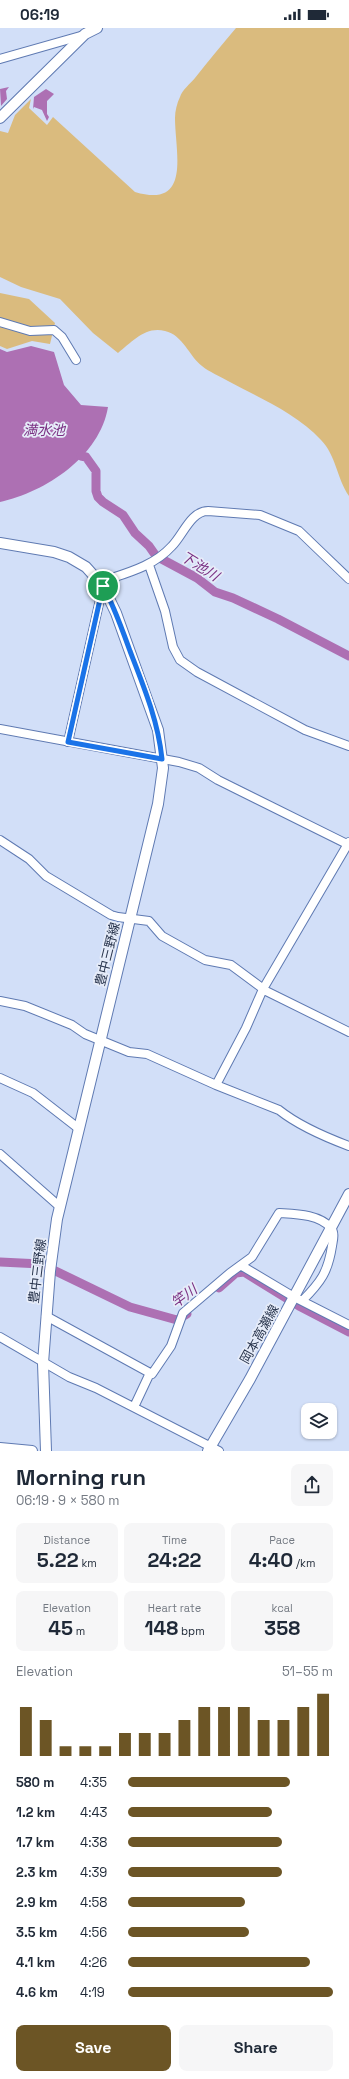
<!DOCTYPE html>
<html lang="en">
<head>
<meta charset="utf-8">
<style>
  :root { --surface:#fff; --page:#f6f6f7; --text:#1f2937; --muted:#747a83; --accent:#6c5525 }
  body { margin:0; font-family:"Space Grotesk","Noto Sans JP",sans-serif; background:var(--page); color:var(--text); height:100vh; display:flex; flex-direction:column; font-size:15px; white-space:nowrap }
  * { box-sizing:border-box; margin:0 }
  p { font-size:13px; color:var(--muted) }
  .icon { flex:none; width:22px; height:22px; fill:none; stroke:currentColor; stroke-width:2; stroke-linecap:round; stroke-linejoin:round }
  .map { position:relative; height:1423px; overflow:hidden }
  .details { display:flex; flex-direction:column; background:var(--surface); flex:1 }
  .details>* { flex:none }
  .fabs { position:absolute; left:301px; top:1375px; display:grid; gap:8px }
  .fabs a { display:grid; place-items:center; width:36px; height:36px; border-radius:8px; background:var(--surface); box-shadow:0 1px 3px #0004; font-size:20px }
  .pin { position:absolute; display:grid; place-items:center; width:34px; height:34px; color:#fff; margin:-17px; border:2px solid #fff; border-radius:50%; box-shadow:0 1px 4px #0007 }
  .round { display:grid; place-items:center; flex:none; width:42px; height:42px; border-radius:8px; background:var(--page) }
  .overview { display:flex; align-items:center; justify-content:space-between; height:68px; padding:0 16px }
  h1 { font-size:22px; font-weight:700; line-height:30px }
  .stats { display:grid; grid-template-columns:repeat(3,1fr); gap:6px; height:68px; padding:4px 16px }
  .stats div { display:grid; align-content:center; border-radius:8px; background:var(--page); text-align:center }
  .stats b { font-size:20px; font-weight:700 }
  .stats small { font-size:11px; font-weight:400 }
  .stats p { font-size:11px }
  .chart { height:112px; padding:8px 16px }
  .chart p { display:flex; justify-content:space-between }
  .chart svg { width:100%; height:72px; margin-top:4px; stroke:var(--accent); stroke-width:6 }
  .action { display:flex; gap:8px; margin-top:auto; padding:8px 16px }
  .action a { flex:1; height:46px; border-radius:8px; background:var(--accent); color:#fff; font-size:16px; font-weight:700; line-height:46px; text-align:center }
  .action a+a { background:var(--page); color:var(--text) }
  ul { padding:0 16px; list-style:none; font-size:13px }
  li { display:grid; grid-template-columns:64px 48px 1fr; align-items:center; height:30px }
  li i { height:10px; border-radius:5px; background:var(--accent) }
  .status { display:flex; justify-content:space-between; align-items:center; height:28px; padding:0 20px; background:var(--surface); direction:ltr }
  .status svg { height:11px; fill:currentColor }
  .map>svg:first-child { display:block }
</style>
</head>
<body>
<div class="status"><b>06:19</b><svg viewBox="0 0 49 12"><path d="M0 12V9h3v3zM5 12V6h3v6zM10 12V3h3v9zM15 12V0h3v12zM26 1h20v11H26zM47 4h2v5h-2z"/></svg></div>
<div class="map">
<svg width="349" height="1423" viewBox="0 0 349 1423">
  <rect width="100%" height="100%" fill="#d2dff8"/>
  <path fill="#dabb7e" d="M236,0H349V468C337,451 336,427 321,412C296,385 259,370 228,353C220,348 209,344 202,338C189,328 183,307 165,303C145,298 132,314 118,325L93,305L60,271L21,259L0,249V103L8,105L15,87L31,71L29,80L47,97L53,89L135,164C192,181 175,124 175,90C175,83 177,75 180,69C182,62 190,56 195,50C208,33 222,17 236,0Z
    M0,265L29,271L55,295L50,316L32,313L7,321L0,318Z"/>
  <path fill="#ad70b3" d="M9,59L6,63L7,71L1,78L0,61Z
    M46,61L54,66L47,73V86L49,89L47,93L42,82L34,79L33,81L34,69Z
    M31,318L54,324L64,357L81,377L108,379C100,428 46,464 0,474V321L7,324Z"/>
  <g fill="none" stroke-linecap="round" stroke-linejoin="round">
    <path stroke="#ad70b3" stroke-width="9" d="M81,428L86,429L96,443V463L98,469L103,474L123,487L135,505L149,518L156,528L197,550L215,564L233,570L278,591L349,628
      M0,1234L41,1236L130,1279L177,1292L187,1286
      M219,1260L236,1245L244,1244L299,1278L349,1304"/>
    <g stroke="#5f7ab2" stroke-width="10">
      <path id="minor" d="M0,31L84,7
        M0,294L30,303L54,302L62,309L76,332
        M149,537L165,583L173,619L180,632L197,644L305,702L349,718
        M100,554C126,545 153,539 172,518C183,507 191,483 208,483L260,487L299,503L349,551
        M0,701L179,734L199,740L218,752L349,817
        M68,714L103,558
        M0,812L29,831L46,848L111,887L118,889L149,893L162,908L205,932L231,937L266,963L349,1004
        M0,973L25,978L72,997L85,1006L129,1024L147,1026L216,1057L279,1082C299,1098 325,1109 349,1118
        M0,1050L33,1065L78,1100
        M216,1057L246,1000L263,961L349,814
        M0,1126L59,1178
        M242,1238L294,1269L349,1297
        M46,1288L150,1345L134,1379
        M0,1309L69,1349L96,1360L219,1423
        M152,1346L171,1318L183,1285L230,1245L252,1229L279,1185C295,1186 319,1186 331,1200C335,1205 333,1212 332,1218C328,1244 321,1254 302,1273"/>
    </g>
    <g stroke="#5f7ab2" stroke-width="12">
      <path id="major" d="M0,90L85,6L97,0
        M0,515L54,524L69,529L86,539L103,558L116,585L158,702L163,740L158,776L57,1191L50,1243L43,1335L46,1423
        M0,1420L32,1423
        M208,1423L250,1351L349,1166"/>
    </g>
    <use href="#minor" stroke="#fff" stroke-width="8"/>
    <use href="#major" stroke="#fff" stroke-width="10"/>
  </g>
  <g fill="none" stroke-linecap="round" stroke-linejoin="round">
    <g stroke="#fff" stroke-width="8">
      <path id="route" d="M103,558C114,578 122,601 130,623C144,659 158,693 162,731L68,714Z"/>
    </g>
    <use href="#route" stroke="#1a73e8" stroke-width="5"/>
  </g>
  <g text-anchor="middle" stroke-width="3.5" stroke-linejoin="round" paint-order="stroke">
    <g font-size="13" fill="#28344c" stroke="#e6ecf9">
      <text transform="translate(107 926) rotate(-76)" y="5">豊中三野線</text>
      <text transform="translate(37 1243) rotate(-83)" y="5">豊中三野線</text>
      <text transform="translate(259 1306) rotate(-61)" y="5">岡本高瀬線</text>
    </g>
    <g font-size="14" font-style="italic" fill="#7b3183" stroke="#e6ecf9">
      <text x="44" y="407">満水池</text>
      <text transform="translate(200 538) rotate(32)" y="5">下池川</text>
      <text transform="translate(184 1268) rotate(-37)" y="5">竿川</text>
    </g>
  </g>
</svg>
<div class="fabs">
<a><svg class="icon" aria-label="layers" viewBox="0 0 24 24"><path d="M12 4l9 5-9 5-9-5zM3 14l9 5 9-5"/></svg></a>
</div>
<div class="pin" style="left:103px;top:558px;background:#1e9e55"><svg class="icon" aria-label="arrive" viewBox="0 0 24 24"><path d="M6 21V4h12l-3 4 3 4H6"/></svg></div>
</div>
<section class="details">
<div class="overview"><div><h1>Morning run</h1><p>06:19 · 9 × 580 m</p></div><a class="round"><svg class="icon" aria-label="share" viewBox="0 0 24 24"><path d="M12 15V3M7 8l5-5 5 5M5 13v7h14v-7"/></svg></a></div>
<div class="stats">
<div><p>Distance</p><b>5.22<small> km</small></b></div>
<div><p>Time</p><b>24:22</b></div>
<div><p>Pace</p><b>4:40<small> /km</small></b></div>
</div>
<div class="stats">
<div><p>Elevation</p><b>45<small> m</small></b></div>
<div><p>Heart rate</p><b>148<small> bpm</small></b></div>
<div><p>kcal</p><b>358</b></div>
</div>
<div class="chart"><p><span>Elevation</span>51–55 m</p>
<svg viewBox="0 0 160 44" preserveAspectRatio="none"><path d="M5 44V14M15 44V22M25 44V38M35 44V38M45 44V38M55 44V30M65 44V30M75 44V30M85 44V22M95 44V14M105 44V14M115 44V14M125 44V22M135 44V22M145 44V14M155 44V6"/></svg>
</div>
<ul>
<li><b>580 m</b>4:35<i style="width:79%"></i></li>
<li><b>1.2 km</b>4:43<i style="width:70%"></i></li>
<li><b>1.7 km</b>4:38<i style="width:75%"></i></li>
<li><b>2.3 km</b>4:39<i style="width:75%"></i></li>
<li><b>2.9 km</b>4:58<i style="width:57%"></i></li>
<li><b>3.5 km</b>4:56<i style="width:59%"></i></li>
<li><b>4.1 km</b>4:26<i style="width:89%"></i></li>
<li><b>4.6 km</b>4:19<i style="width:100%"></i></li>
</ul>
<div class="action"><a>Save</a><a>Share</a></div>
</section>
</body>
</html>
